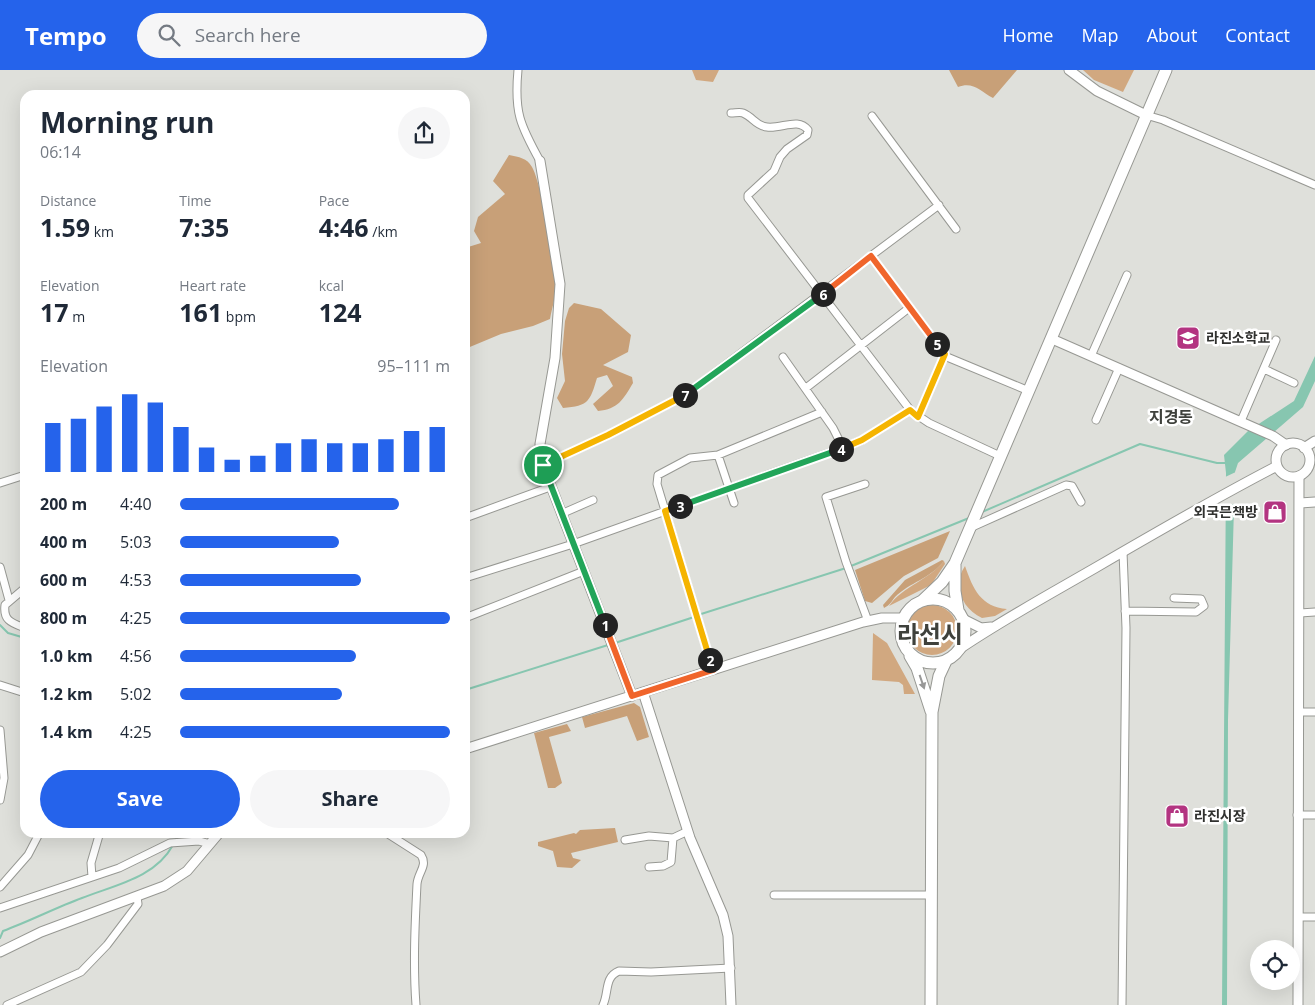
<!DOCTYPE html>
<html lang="en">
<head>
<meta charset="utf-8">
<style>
  :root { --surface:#fff; --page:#f6f6f7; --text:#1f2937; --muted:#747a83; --accent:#2563eb }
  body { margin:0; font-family:"Open Sans","Noto Sans KR",sans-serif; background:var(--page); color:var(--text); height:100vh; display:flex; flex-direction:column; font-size:19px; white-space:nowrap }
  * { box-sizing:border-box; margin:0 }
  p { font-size:16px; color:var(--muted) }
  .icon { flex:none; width:28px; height:28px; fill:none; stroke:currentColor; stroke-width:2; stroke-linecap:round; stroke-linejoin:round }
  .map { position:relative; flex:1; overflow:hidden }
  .details { position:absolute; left:20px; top:20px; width:450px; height:748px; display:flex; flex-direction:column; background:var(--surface); border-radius:15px; box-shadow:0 5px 20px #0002 }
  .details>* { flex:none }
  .controls { position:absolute; left:1250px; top:870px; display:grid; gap:10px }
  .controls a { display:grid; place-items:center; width:50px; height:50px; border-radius:50%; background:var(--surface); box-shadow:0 5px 20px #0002; font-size:25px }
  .pin { position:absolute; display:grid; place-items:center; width:42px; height:42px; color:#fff; margin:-21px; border:2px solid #fff; border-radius:50%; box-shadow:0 1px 5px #0007 }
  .km { position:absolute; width:25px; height:25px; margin:-12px; border-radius:50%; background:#222; color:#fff; font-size:14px; line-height:25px; text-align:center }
  .round { display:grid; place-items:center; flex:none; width:52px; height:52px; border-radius:26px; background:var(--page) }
  .head { display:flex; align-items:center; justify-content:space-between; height:85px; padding:0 20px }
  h1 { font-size:28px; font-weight:700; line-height:38px }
  .stats { display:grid; grid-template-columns:repeat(3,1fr); gap:8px; height:85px; padding:5px 20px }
  .stats div { display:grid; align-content:center }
  .stats b { font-size:25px; font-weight:700 }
  .stats small { font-size:14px; font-weight:400 }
  .stats p { font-size:14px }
  .chart { height:140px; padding:10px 20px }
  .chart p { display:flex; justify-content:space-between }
  .chart svg { width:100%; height:90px; margin-top:5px; stroke:var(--accent); stroke-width:6 }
  .cta { display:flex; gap:10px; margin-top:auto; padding:10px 20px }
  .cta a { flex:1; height:58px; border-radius:30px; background:var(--accent); color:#fff; font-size:20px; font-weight:700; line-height:58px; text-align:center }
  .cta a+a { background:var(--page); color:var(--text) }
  ul { padding:0 20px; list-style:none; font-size:16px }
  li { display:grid; grid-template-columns:80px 60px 1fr; align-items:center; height:38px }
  li i { height:12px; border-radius:6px; background:var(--accent) }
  header { display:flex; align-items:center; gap:30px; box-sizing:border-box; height:70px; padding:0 25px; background:var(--accent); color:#fff }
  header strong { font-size:24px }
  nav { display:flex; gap:28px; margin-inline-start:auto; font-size:18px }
  .search { width:350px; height:45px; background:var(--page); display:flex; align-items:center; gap:12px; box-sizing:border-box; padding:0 18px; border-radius:28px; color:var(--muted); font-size:19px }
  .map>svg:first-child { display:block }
</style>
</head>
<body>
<header>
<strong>Tempo</strong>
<div class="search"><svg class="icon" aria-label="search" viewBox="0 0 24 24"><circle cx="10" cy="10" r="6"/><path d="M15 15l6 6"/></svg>Search here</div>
<nav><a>Home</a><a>Map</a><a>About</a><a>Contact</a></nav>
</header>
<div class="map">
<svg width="1315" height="935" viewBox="0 0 1315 935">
  <rect width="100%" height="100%" fill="#dfe0db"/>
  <path fill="#d1a880" d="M692,0H719L713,12L696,10Z
    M1083,0H1134L1123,22L1094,10Z
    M944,491L945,494L931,515L889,536C903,516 929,510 944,491Z
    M965,496C973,519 981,537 1007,539L995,546L982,548C962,539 952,515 965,496Z
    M907 560a25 25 0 1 1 50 0a25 25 0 1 1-50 0Z
    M873,563L887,573L915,624H904L903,615L899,612L872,610Z"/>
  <path fill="#c8a078" d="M949,0H1017L993,28C980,21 973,11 958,17Z
    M509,85C519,87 527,88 532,97C541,112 556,195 556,214C556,226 552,238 550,249L533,256L501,264L465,279V178L481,173L474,161L478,147L505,124L493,111Z
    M574,233L601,239L631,265L628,282L603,295L632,307L633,313C623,330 618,339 598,341L593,334L613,316L607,305L597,308C590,331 589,336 563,338L557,328L565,311L562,284L565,251L569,238Z
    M950,461L938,488L904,506L872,533L865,531L855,500Z
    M942,490L944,491C931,508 909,513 895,527C891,532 890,535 884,538L883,535L905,510Z
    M634,633L640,637L649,667L637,671L627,646L585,658L582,647Z
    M567,654L571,661L549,667L562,713L555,718H548L534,663Z
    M615,758L618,772L571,783L573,788L581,790L572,798L557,797L553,781L538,776V772L574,763L576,764L580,760Z"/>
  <path fill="#87c6b0" d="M1315,286V311L1303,337L1238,393L1235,402L1228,650L1227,935H1222L1226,403L1224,385L1248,361L1294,331Z"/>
  <path fill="#dfe0db" d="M1238,401L1236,433L1222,439L1223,408Z"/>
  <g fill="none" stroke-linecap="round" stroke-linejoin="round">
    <path stroke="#87c6b0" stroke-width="2" d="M982,442L1140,374L1217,393H1226
      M851,496L969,448
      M698,545L846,498
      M0,555L8,563L25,568
      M615,573L694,547
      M465,620L608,575
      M175,771L179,762
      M0,868L3,861C30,851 55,838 82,828C115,815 155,808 173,775"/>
    <g stroke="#979893" stroke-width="9">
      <path id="minor" d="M518,0C514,42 520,55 540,91
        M731,43C735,43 740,42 743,43C753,47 756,56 767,57C782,59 798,47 808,60L807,65L787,79L780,87L774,101L748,125V128L911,341L929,353L1000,386
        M1146,45L1163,50L1315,115
        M872,46L956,159
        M871,186L947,287L1029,321
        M1091,286L1127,205
        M783,287L833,358L843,378
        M1264,299L1294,313
        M806,318L909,238
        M918,347L945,284
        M1096,350L1119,298
        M1241,351L1276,270
        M718,385L822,342
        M543,395L608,365L685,325L939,135
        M0,413L25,405
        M865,414L826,427L846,492L868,551
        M561,444L593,430
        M465,448L550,417
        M970,458L1066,415L1072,416L1081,432
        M0,497L9,530
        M465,508L573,474L848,376L862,370L910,340
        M25,518L5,535C3,551 12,553 25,558
        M1125,541L1196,542L1204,536L1201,529L1174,528
        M1300,543L1315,542
        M465,548L584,501
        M713,600L657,414L658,405L690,388L718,385L734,433
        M0,615L25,623
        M1301,642H1315
        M0,660L4,708L0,730
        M1297,745H1315
        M385,762L421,785C428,796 418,802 417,814C415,854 413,895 416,935
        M625,770L649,766L673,768L688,761
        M649,797L663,796L671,792L673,768
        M92,807L91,793L100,762
        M0,817L28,785L40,762
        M774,825H931
        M0,838L119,798L170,773L199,771L210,774
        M1298,847H1315
        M7,935L81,902L107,875L138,834L137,827
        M603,935C609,923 604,907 619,901L651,902L731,898
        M1122,935L1126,558L1123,482"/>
    </g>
    <g stroke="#979893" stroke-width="11">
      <path id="tertiary" d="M1069,0L1097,21L1146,45
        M540,91L560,214L555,288L540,374L541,390L632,626
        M1052,269L1273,366L1286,375
        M643,622L690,768L723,845L728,866L731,935
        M465,679L863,552L882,548H903
        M0,882L41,862L164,816L187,801L220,762
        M1298,935L1299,406"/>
    </g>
    <g stroke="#979893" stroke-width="11">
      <path id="secondary" d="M1276 390a17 17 0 1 1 34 0a17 17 0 1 1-34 0Z
        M1304,378L1315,371
        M1300,433L1315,432
        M963,549L981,558L991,557
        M961,578C1004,549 1050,524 1095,498C1155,463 1215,428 1277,396"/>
    </g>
    <g stroke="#979893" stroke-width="13">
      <path id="trunk" d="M955,495V521L958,540
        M901 561a32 32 0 1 1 64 0a32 32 0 1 1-64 0Z
        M923,530L942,512L955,493L1166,0
        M910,586L917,598L931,641
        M931,935L932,642L939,606L946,591"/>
    </g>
    <use href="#minor" stroke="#fff" stroke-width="7"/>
    <use href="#tertiary" stroke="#fff" stroke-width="9"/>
    <use href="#secondary" stroke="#fff" stroke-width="9"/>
    <use href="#trunk" stroke="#fff" stroke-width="11"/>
  </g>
  <defs><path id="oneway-solid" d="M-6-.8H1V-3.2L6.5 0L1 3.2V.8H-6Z" transform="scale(1.25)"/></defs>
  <use fill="#989897" href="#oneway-solid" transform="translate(922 612) rotate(71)"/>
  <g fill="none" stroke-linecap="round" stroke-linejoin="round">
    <g stroke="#fff" stroke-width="10">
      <path id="split-1" d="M543,395L605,555"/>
    </g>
    <g stroke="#fff" stroke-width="10">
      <path id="split-2" d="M605,555L632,626L713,600L710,590"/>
    </g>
    <g stroke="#fff" stroke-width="10">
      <path id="split-3" d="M680,436L665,441L710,590"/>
    </g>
    <g stroke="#fff" stroke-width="10">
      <path id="split-4" d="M680,436L841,379"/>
    </g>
    <g stroke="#fff" stroke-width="10">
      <path id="split-5" d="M841,379L862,370L910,340L918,347L945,284L937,274"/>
    </g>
    <g stroke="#fff" stroke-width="10">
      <path id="split-6" d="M823,224L871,186L937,274"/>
    </g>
    <g stroke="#fff" stroke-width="10">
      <path id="split-7" d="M685,325L823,224"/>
    </g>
    <g stroke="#fff" stroke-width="10">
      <path id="split-8" d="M543,395L608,365L685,325"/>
    </g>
    <use href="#split-1" stroke="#22a559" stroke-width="6"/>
    <use href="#split-2" stroke="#f0652b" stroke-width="6"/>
    <use href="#split-3" stroke="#f5b400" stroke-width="6"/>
    <use href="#split-4" stroke="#22a559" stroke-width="6"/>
    <use href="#split-5" stroke="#f5b400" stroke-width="6"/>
    <use href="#split-6" stroke="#f0652b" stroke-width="6"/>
    <use href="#split-7" stroke="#22a559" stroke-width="6"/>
    <use href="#split-8" stroke="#f5b400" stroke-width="6"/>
  </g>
  <defs>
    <g id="school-square" transform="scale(1.25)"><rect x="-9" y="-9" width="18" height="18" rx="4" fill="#b33481" stroke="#fff"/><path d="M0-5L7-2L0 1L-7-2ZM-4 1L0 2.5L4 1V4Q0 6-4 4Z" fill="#fff"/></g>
    <g id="shop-square" transform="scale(1.25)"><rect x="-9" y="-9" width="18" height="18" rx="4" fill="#b33481" stroke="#fff"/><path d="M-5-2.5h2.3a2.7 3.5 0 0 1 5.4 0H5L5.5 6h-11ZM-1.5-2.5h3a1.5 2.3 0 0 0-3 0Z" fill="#fff"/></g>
  </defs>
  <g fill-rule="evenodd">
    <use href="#school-square" x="1188" y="268"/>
    <use href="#shop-square" x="1275" y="442"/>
    <use href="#shop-square" x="1177" y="746"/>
  </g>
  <g text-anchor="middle" stroke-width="5" stroke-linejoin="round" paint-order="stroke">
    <g font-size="14" font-weight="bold" fill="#30312f" stroke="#fff" text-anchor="start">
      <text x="1206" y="273">라진소학교</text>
      <text x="1258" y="447" text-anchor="end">외국믄책방</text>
      <text x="1194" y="751">라진시장</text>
    </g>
    <g font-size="16" font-weight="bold" fill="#3f413c" stroke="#fff">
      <text x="1171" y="353">지경동</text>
    </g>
    <g font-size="24" font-weight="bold" fill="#3f413c" stroke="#fff">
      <text x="930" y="573">라선시</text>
    </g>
  </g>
</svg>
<div class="controls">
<a><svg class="icon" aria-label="locate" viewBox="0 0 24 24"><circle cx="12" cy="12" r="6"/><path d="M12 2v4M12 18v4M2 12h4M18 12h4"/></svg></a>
</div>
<div class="pin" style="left:543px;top:395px;background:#1e9e55"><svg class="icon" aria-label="arrive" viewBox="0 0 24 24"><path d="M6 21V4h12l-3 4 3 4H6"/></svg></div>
<b class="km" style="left:605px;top:555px">1</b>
<b class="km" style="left:710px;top:590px">2</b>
<b class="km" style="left:680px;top:436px">3</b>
<b class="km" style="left:841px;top:379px">4</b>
<b class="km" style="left:937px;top:274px">5</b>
<b class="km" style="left:823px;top:224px">6</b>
<b class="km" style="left:685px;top:325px">7</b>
<section class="details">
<div class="head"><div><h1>Morning run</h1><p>06:14</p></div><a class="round"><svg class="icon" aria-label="share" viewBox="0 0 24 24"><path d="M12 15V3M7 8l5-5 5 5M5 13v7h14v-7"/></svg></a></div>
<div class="stats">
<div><p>Distance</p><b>1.59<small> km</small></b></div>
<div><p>Time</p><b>7:35</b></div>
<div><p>Pace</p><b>4:46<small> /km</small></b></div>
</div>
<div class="stats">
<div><p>Elevation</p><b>17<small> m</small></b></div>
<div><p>Heart rate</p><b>161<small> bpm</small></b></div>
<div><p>kcal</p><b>124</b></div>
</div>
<div class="chart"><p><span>Elevation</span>95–111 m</p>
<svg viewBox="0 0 160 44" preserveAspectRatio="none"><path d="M5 44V20M15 44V18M25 44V12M35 44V6M45 44V10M55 44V22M65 44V32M75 44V38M85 44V36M95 44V30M105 44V28M115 44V30M125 44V30M135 44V28M145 44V24M155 44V22"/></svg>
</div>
<ul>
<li><b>200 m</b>4:40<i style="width:81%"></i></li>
<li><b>400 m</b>5:03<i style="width:59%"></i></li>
<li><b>600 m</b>4:53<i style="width:67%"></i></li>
<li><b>800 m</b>4:25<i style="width:100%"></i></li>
<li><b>1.0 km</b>4:56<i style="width:65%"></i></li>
<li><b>1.2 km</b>5:02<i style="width:60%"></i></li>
<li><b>1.4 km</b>4:25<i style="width:100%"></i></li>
</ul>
<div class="cta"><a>Save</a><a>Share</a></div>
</section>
</div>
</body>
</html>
